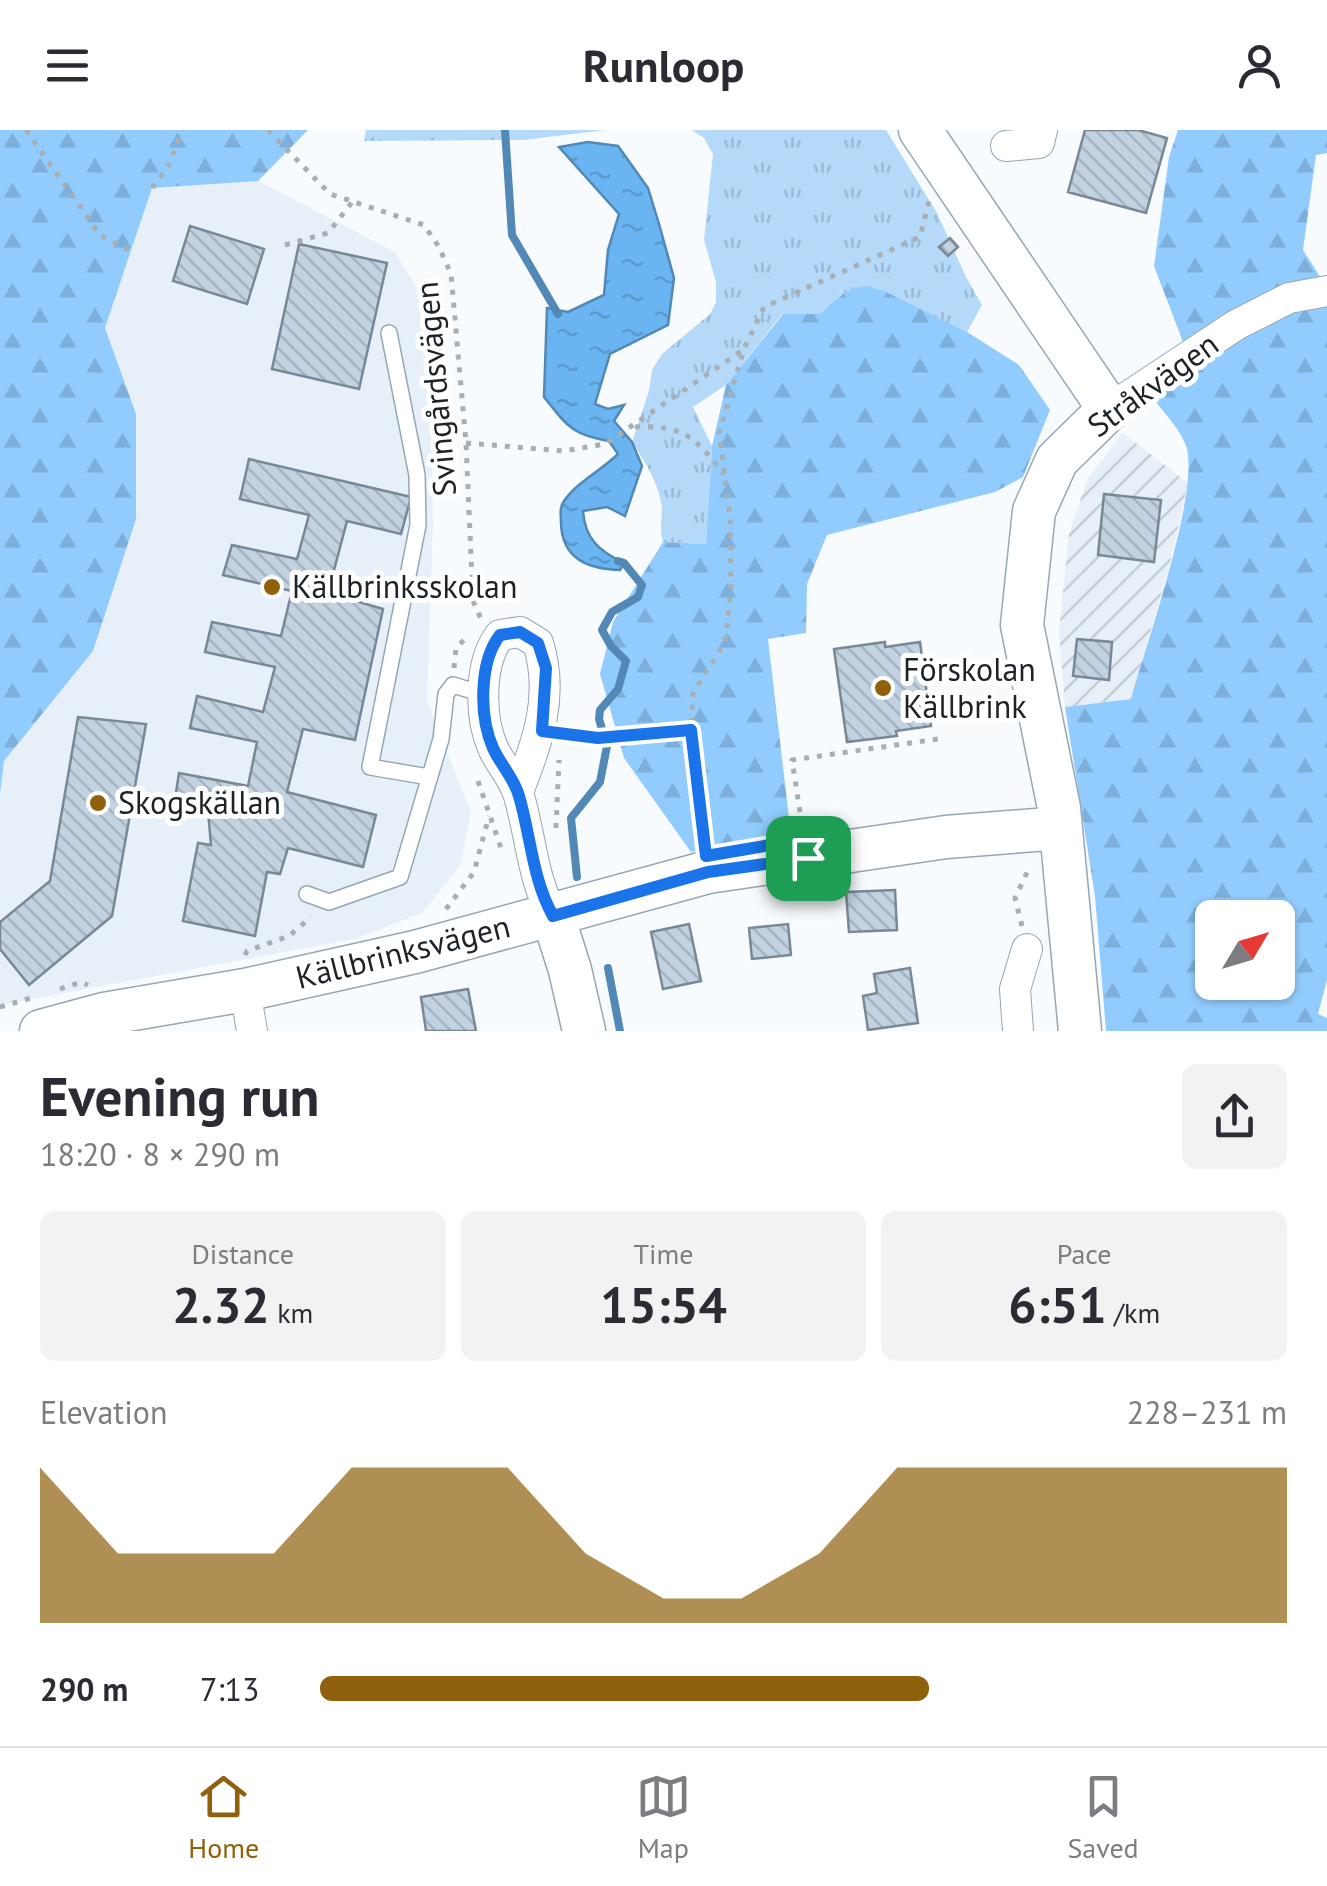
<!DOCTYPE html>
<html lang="en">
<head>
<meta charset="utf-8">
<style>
  :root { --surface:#fff; --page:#f2f2f3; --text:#2b2b33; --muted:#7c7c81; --line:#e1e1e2; --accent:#90610c }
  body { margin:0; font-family:"PT Sans",sans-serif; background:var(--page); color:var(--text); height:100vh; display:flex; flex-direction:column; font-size:38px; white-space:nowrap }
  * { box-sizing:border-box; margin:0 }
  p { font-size:32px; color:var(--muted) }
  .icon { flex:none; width:55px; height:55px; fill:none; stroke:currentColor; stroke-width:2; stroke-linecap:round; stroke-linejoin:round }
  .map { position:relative; height:901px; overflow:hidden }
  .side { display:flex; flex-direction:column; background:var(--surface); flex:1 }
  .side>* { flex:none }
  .needle { width:65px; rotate:52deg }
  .controls { position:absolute; left:1195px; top:770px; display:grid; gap:20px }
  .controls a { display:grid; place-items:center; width:100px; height:100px; border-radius:15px; background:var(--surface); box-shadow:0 2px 8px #0004; font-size:50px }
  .pin { position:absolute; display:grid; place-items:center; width:85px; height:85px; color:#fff; margin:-42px; border-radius:20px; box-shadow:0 5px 15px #0006 }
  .round { display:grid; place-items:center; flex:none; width:105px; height:105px; border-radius:15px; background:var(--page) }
  .summary { display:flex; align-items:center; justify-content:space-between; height:170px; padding:0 40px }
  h1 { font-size:55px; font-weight:700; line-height:75px }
  .metrics { display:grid; grid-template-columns:repeat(3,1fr); gap:15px; height:170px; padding:10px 40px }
  .metrics div { display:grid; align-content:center; border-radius:15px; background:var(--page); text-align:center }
  .metrics b { font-size:50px; font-weight:700 }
  .metrics small { font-size:28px; font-weight:400 }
  .metrics p { font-size:28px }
  .chart { height:280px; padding:20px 40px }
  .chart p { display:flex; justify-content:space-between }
  .chart svg { width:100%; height:180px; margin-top:10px; fill:var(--accent); opacity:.7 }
  ul { padding:0 40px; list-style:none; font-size:32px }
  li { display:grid; grid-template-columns:160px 120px 1fr; align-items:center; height:75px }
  li i { height:25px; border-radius:12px; background:var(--accent) }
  header { display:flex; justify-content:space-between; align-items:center; height:130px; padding:0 40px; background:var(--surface); font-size:45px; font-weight:700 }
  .dock { display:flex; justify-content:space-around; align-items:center; height:140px; border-top:2px solid var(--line); background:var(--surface); font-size:28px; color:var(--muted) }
  .dock a { display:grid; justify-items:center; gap:5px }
  .dock .selected { color:var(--accent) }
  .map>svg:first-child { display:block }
</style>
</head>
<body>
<header><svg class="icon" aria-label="menu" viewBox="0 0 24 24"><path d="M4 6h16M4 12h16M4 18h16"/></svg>Runloop<svg class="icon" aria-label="person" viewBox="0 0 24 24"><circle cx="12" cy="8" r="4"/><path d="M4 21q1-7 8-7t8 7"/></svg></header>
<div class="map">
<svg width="1327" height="901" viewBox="0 0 1327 901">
  <defs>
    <pattern id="industrial-furrows" width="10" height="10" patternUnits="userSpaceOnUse" patternTransform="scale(2.5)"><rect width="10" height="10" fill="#e7f0f8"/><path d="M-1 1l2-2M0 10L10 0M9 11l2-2" fill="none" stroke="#c6ced5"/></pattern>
    <pattern id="grass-tufts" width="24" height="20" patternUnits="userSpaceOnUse" patternTransform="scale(2.5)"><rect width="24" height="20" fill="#b5d9f8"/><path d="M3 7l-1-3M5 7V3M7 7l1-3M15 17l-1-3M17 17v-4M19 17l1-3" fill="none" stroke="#9bbad5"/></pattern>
    <pattern id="forest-firs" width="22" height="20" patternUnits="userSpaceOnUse" patternTransform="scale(2.5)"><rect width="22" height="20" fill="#92ccfe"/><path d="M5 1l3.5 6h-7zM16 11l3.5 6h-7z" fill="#7dafda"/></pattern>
    <pattern id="water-ripples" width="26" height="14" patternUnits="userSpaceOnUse" patternTransform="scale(2.5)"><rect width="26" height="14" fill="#69b4f1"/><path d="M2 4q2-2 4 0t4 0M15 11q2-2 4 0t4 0" fill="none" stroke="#5a9acf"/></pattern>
    <pattern id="building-back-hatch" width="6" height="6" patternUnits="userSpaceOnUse" patternTransform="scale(2.5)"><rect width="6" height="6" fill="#c2d2e1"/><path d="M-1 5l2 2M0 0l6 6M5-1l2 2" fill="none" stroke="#a6b4c1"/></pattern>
  </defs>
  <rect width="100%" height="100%" fill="#f7fbfe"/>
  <path fill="#e7f0f8" d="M258,51L395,122L429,178L433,394L427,571L471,683L460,736L422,783L354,809L0,875V664L4,631L93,521L136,285L105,198L152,58Z"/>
  <path fill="url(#industrial-furrows)" d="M1123,303L1188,353L1170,433L1131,569L1065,577L1059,502L1069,403L1088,348Z"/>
  <path fill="url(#grass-tufts)" d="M366,0H606L523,10L364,11Z
    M692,0H886L937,83L966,147L982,175L967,202L900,170L840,165L821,184H782L726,255L693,277L712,316L706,414L663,412C658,395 664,385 661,372C657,350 644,330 632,312L649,261L652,240L662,224L710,184L716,172V152L704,110L713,24L704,8Z"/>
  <path fill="url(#forest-firs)" fill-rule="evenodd" d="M0,0H308L258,51L152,58L105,198L136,284V389L93,521L4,631L0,664Z
    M1178,0H1327V23L1316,25L1303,120L1327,158V850L1318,884L1327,888V901H1106L1095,766L1065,577L1131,569C1146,515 1198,368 1187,319C1183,302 1163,282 1153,268L1194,241L1154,136L1169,27ZM1212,788H1278V852H1212Z
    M867,156L884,161L967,202L1019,235L1050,280L1023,347L995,362L827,405L807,454L806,503L768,509L791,705L691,722L624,628L600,544L613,492L663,412L706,414L712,316L726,255L783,184H821C835,169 846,158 867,156Z"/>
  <path fill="url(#water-ripples)" stroke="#5288b5" stroke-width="2.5" d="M588,12L618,16L648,58L659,94L674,148L668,195L610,224L595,274L608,279L624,275L614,291L632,312L642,336L625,386L607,377L583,381C585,409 599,421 624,433L620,440C588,439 562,429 561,393C561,384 559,379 564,371C577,352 602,340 618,324L609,311C572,305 567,296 544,267L547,178L568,182L604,165L608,120L619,84L559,17Z"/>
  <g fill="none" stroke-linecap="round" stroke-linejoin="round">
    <path stroke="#5288b5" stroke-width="8" d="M505,0L512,105L558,184
      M577,747L571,688L600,652L607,616L599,589L600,580L618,559L626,531L611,516L602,500L612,482L638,467L642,455L624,433L618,431
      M608,838L620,901"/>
  </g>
  <path fill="url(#building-back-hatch)" stroke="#798896" stroke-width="2.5" d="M1085,0H1138L1167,8L1146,83L1068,62Z
    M190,96L264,119L247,174L173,151Z
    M950,108L958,117L948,126L939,117Z
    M299,114L387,133L359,259L272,239Z
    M249,329L411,367L401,404L347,391L328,463L383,479L355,610L303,599L287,662L376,685L363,737L288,718L280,744L267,742L255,806L183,791L198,713L211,715L208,681L174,676L179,643L248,656L257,612L190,598L197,566L263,582L275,537L205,522L212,492L281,506L292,461L223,445L232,415L297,429L309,385L240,369Z
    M1104,364L1161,370L1154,432L1098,425Z
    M1077,509L1112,512L1109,550L1073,546Z
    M885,512V517L920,512L931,596L896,601L897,606L847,612L834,519Z
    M78,587L146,594L112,786L29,855L0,819V792L50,751Z
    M895,760L897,800L849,802L846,762Z
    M689,794L701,851L663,859L651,802Z
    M788,794L791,825L752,829L749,798Z
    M910,838L918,893L868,900L863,866L877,863L874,844Z
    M468,859L476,901H426L421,867Z"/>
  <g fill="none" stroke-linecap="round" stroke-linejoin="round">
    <g stroke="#96a6b3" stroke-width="18">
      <path id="lane" d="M389,203L417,345L418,395L370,637L429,647
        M307,764L329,772L400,747L441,609L446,564L453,555L483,564"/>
    </g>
    <g stroke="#96a6b3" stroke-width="32">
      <path id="street" d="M1006,16L1039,13L1042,0
        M1109,279L1236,195L1289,168L1327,161
        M518,662C537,612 555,567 538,513L520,502L500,505C479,532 479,586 493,618C500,634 514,648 519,666C531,707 532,748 553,786
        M245,860L252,901
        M1018,901L1015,859L1027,819"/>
    </g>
    <g stroke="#96a6b3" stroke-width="45">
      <path id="secondary" d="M920,0L1109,279L1057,330L1034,381L1022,495L1059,678L1080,901
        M553,786L570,840L584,901
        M41,901L104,884L245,860L415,822L708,742L946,707L1061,698"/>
    </g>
    <path stroke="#a9aeb2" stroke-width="5" stroke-dasharray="5 8" stroke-linecap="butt" d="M26,0L100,105L131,121
      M268,0L330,64L424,95L439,117L451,144L466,313L473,471L481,489
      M152,58L169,35L182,0
      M285,115L328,103L353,71
      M635,297C685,295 694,307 724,344
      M466,313L564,321L605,314L743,220
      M454,538L456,518L466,508
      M564,604L616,608L691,600
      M478,651L502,721
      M802,695L792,630L938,609
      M556,698L559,630
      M704,709L691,600L693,563L725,512L731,460L730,385L719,303L744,219L764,177L920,107L929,71
      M446,779L474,742L489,686
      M1022,796L1015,768L1030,736
      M245,825L247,821L289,806L311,787
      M60,859L81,852L88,855
      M0,877L31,868"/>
    <use href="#lane" stroke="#fff" stroke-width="15"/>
    <use href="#street" stroke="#fff" stroke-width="30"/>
    <use href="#secondary" stroke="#fff" stroke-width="42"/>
  </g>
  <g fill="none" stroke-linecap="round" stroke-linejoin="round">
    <g stroke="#fff" stroke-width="20">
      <path id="route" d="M520,502L538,513L546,538L542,601L598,608L691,600L706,726L805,709L808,728L708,742L553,786C532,748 531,707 519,666C514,648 500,634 493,618C479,586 479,532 500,505Z"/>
    </g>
    <use href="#route" stroke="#1a73e8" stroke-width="12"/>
  </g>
  <g fill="#90610c" stroke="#fff" stroke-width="4">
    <circle cx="272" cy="457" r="10"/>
    <circle cx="883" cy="558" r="10"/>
    <circle cx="98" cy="673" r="10"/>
  </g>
  <g text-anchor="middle" stroke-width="10" stroke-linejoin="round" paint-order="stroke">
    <g font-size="32" fill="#1c2228" stroke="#fff">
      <text transform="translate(1153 255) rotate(-36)" y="11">Stråkvägen</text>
      <text transform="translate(436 259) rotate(-95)" y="11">Svingårdsvägen</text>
      <text transform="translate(403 822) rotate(-14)" y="11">Källbrinksvägen</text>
    </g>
    <g font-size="32" fill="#1c2228" stroke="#fff" text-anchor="start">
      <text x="292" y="468">Källbrinksskolan</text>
      <text x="903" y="551">Förskolan<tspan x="903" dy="37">Källbrink</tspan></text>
      <text x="118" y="684">Skogskällan</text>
    </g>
  </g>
</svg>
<div class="controls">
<a><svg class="needle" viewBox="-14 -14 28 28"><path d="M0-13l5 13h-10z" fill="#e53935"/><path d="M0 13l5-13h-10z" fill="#7c7c81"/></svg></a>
</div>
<div class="pin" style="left:808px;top:728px;background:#1e9e55"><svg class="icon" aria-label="arrive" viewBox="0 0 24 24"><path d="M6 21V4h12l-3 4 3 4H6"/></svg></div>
</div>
<section class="side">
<div class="summary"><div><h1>Evening run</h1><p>18:20 · 8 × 290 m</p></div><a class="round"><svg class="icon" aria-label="share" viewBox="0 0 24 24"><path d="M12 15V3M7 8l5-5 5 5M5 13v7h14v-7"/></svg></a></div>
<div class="metrics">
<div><p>Distance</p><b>2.32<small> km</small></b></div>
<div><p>Time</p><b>15:54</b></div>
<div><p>Pace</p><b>6:51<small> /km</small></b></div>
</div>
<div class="chart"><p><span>Elevation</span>228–231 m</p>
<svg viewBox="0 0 160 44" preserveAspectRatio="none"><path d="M0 44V6L10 27L20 27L30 27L40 6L50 6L60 6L70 27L80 38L90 38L100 27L110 6L120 6L130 6L140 6L150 6L160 6V44z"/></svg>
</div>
<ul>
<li><b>290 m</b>7:13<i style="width:63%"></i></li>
</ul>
</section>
<nav class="dock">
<a class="selected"><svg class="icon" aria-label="home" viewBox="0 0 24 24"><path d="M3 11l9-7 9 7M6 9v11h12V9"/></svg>Home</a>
<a><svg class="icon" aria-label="map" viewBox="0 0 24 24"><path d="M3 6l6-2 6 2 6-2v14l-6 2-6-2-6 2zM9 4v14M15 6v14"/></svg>Map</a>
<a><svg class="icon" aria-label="saved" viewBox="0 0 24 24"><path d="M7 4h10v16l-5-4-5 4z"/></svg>Saved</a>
</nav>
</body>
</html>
